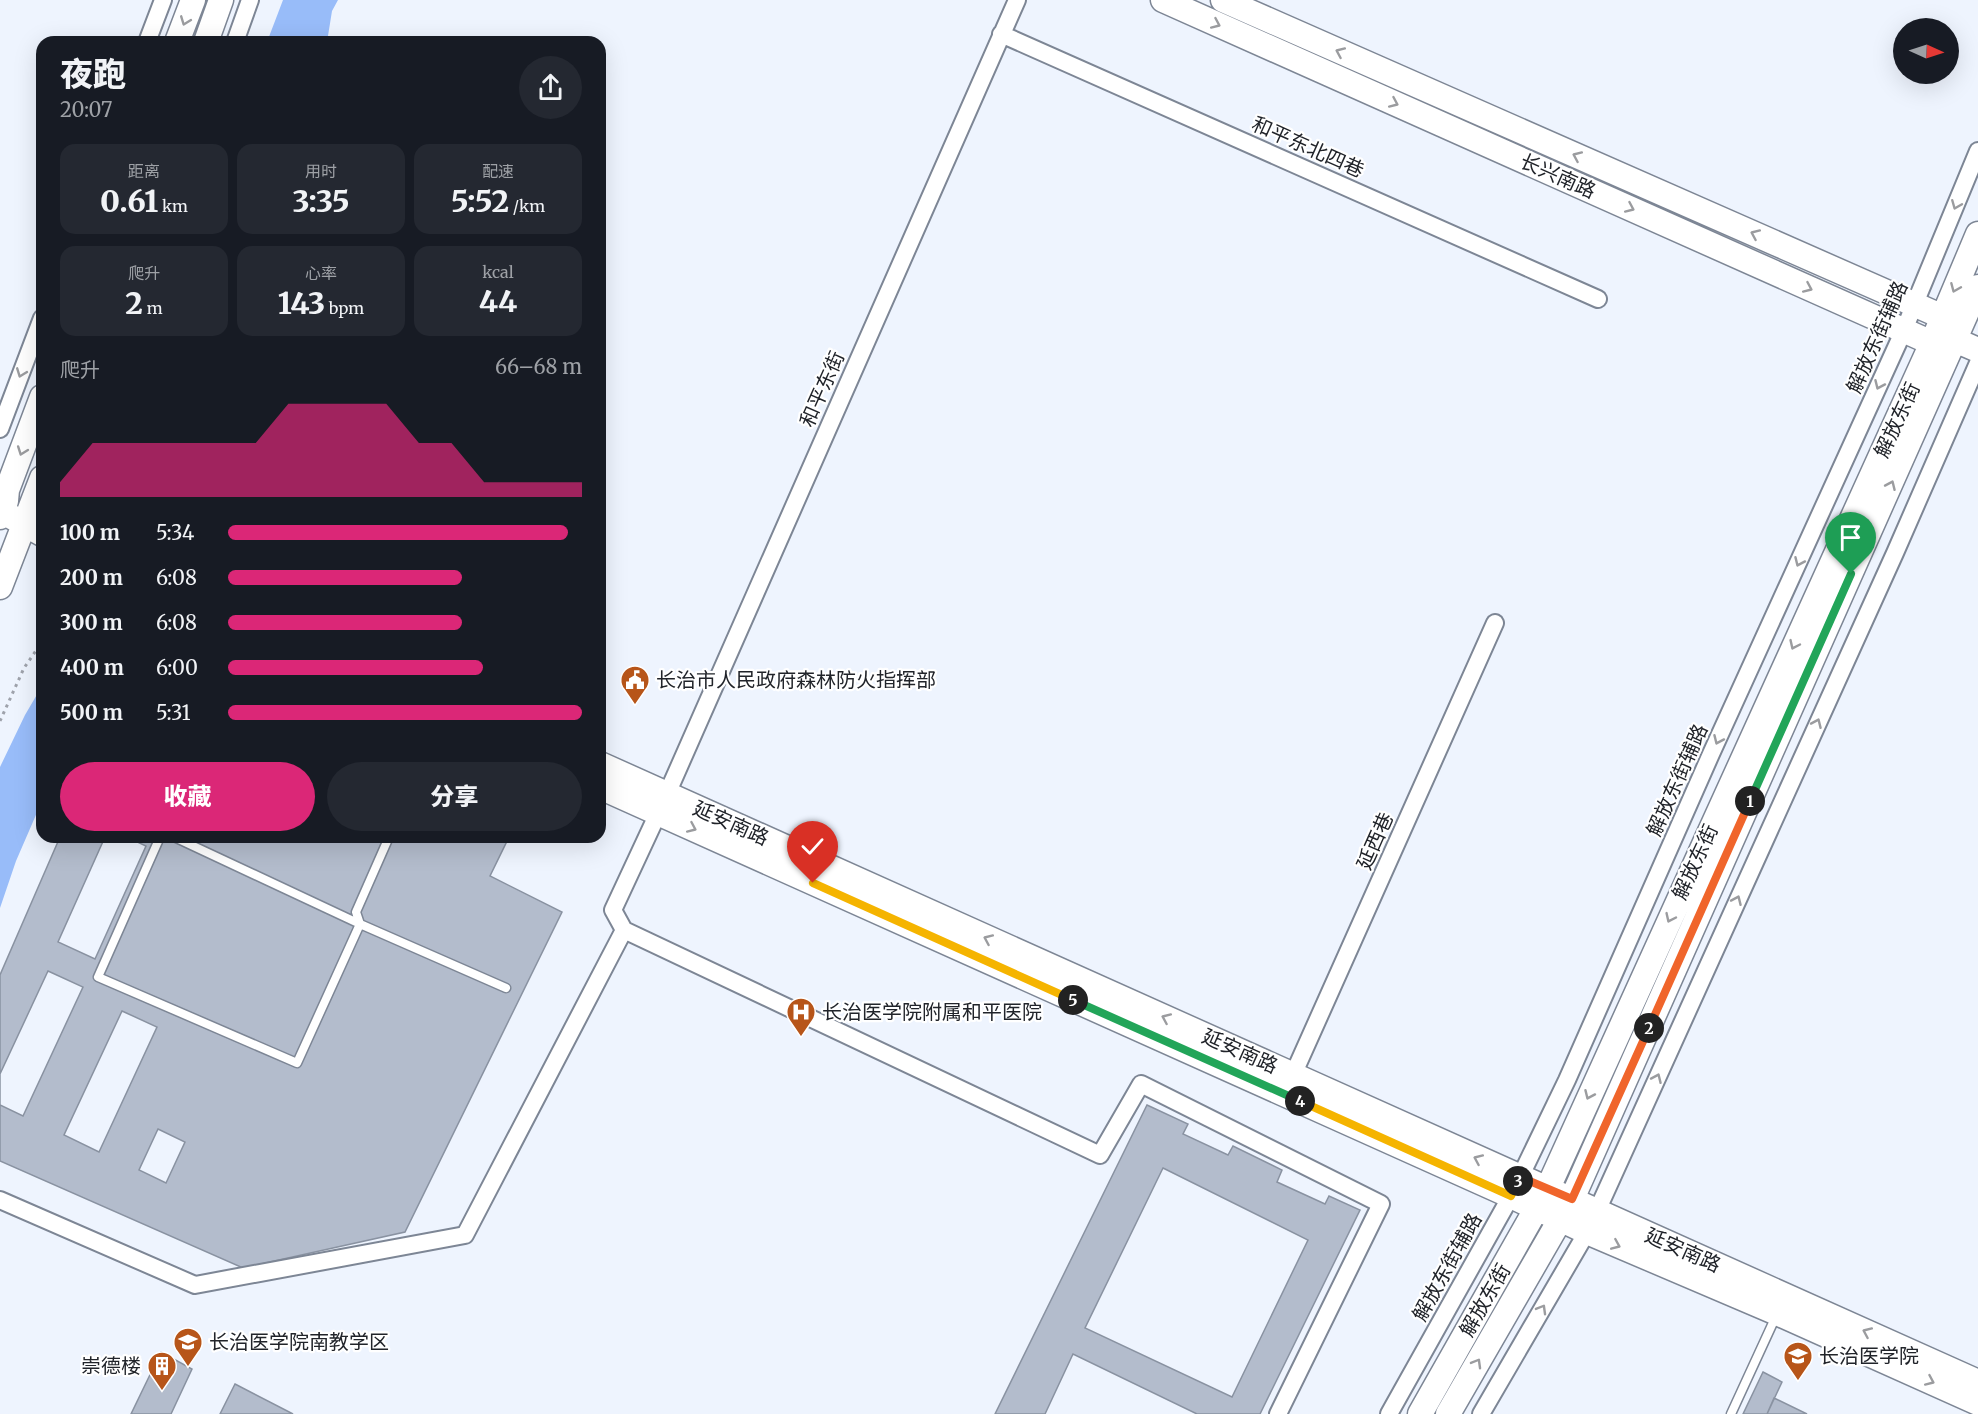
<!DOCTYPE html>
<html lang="zh">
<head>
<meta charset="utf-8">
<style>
  :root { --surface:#171b24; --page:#242831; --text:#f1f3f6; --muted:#9ea1a6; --accent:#db2777 }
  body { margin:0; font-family:Merriweather,"Noto Sans SC",serif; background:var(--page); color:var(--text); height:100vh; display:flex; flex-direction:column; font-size:22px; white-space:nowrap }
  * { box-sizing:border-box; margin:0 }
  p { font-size:20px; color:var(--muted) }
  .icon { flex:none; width:33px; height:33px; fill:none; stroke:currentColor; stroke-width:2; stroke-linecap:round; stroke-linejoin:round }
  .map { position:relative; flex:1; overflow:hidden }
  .panel { position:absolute; left:36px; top:36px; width:570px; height:807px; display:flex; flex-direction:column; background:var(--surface); border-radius:18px; box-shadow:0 6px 24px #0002 }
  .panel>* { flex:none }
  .needle { width:39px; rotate:93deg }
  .buttons { position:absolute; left:1893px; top:18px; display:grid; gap:12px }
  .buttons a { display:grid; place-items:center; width:66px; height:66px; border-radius:50%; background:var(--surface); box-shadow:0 6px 24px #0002; font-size:30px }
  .pin { position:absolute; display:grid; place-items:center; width:51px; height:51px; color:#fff; margin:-62px -26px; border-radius:50% 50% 50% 0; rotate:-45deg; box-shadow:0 0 6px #0007 }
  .pin .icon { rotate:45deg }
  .km { position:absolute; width:30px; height:30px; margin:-15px; border-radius:50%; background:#222; color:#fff; font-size:16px; line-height:30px; text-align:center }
  .round { display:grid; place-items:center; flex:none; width:63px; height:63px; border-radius:32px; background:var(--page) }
  .headline { display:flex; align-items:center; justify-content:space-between; height:102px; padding:0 24px }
  h1 { font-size:33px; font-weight:800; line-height:45px }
  .stats { display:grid; grid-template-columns:repeat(3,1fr); gap:9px; height:102px; padding:6px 24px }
  .stats div { display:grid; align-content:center; border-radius:15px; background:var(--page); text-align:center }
  .stats b { font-size:30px; font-weight:800 }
  .stats small { font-size:16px; font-weight:400 }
  .stats p { font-size:16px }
  .chart { height:168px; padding:12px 24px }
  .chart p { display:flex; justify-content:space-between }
  .chart svg { width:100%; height:108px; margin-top:6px; fill:var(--accent); opacity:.7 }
  .cta { display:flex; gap:12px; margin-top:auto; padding:12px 24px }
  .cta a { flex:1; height:69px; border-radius:36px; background:var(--accent); color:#fff; font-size:24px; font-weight:800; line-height:69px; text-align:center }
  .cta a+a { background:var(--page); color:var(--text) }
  ul { padding:0 24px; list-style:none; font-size:20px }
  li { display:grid; grid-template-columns:96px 72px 1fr; align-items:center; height:45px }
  li i { height:15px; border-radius:8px; background:var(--accent) }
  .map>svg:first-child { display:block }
</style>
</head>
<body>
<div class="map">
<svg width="1978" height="1414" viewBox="0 0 1978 1414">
  <rect width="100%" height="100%" fill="#eef4fe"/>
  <path fill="#98bcf9" d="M283,0H338L332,11L327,42H267Z
    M42,686V801L16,861L0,908V767L25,715Z"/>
  <path fill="#b3bccc" stroke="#8992a1" stroke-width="1.5" fill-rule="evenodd" d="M60,837H509L490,876L562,912L405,1232L243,1268L0,1161V975Z
    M105,837H127L146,846L95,959L58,942Z
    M48,971L83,987L23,1116L0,1105V1074Z
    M122,1011L157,1027L99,1152L64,1135Z
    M1147,1105L1188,1124L1183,1134L1228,1155L1233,1146L1282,1170L1277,1182L1325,1204L1329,1196L1360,1210L1260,1414H1197L1073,1354L1045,1414H995ZM1163,1168L1308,1240L1232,1397L1085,1328Z
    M158,1129L185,1142L166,1183L139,1170Z
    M161,1352L192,1369L171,1414H131Z
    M1763,1372L1782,1382L1767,1414H1743Z
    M235,1384L293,1414H220Z
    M1774,1398L1807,1414H1767Z"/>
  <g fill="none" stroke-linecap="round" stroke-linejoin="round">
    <g stroke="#7d8695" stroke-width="11">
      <path id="service" d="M160,837L98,977L297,1063L360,924L356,912L389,837
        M174,837L360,924L506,988
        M1731,1414L1777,1314"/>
    </g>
    <g stroke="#7d8695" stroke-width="20">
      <path id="minor" d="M1001,34L1598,299
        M147,42L163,0
        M235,42L250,0
        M0,429L42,318
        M624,930L613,910L667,794L1017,0
        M1293,1075L1495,623
        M0,1200L195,1285L465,1235L624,930L1100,1155L1141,1084L1381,1204L1278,1414
        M1389,1414L1511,1196L1567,1080L1711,754L1904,330L1978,151
        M1481,1414L1587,1232L1597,1211L1895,553L1978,363"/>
    </g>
    <g stroke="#7d8695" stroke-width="27">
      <path id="secondary" d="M1163,0L1932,343L1955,340L1978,350
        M1223,0L1943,317L1950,330
        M177,42L193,0
        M206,42L221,0
        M10,516L42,534
        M0,517L6,501L7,490L42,397
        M0,587L42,478
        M600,764L1978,1382
        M600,787L1511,1196L1587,1232L1777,1313L1978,1403
        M1420,1414L1548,1188L1932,343L1978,234
        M1448,1414L1572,1199L1978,287"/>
    </g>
    <path stroke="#9ea2ab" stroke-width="3" stroke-dasharray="3 4.5" stroke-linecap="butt" d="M0,721L24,668L42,642"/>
    <use href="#service" stroke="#fff" stroke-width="8"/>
    <use href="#minor" stroke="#fff" stroke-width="16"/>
    <use href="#secondary" stroke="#fff" stroke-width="24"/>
  </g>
  <defs><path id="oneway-chevron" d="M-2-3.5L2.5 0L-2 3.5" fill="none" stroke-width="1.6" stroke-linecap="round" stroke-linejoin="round" transform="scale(1.5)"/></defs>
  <g stroke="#9b9c9f">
    <use href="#oneway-chevron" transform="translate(185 21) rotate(111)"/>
    <use href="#oneway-chevron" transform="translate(1216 24) rotate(24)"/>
    <use href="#oneway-chevron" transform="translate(1340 52) rotate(-156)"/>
    <use href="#oneway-chevron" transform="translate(1394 103) rotate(24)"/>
    <use href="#oneway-chevron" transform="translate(1577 156) rotate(-156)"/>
    <use href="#oneway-chevron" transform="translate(1956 205) rotate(112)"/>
    <use href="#oneway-chevron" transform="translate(1630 208) rotate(24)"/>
    <use href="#oneway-chevron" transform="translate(1755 234) rotate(-156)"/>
    <use href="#oneway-chevron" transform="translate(1808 288) rotate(24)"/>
    <use href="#oneway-chevron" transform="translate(1955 288) rotate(113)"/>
    <use href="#oneway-chevron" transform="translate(21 373) rotate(111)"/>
    <use href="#oneway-chevron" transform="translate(1879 385) rotate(114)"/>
    <use href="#oneway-chevron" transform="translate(22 451) rotate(110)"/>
    <use href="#oneway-chevron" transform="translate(1891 485) rotate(-66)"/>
    <use href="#oneway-chevron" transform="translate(1799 562) rotate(114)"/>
    <use href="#oneway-chevron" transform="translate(1794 645) rotate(115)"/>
    <use href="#oneway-chevron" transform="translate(1817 723) rotate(-66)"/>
    <use href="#oneway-chevron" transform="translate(1718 740) rotate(114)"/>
    <use href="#oneway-chevron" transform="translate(692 828) rotate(24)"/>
    <use href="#oneway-chevron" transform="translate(1737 900) rotate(-66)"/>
    <use href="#oneway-chevron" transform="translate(1670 918) rotate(115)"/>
    <use href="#oneway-chevron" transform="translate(988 939) rotate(-156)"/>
    <use href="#oneway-chevron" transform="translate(1166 1018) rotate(-156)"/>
    <use href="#oneway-chevron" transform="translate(1657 1078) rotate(-66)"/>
    <use href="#oneway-chevron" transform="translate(1589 1095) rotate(114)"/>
    <use href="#oneway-chevron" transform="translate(1478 1159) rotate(-156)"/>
    <use href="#oneway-chevron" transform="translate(1616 1245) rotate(23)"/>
    <use href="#oneway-chevron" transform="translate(1542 1309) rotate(-60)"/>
    <use href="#oneway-chevron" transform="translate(1867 1332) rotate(-156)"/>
    <use href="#oneway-chevron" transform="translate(1477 1363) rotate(-60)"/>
    <use href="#oneway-chevron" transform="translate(1930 1381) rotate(24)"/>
  </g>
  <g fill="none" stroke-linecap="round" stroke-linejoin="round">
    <g stroke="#fff" stroke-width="12">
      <path id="split-1" d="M1750,801L1851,574"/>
    </g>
    <g stroke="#fff" stroke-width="12">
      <path id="split-2" d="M1649,1028L1750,801"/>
    </g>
    <g stroke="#fff" stroke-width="12">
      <path id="split-3" d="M1518,1181L1520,1177L1572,1199L1649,1028"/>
    </g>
    <g stroke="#fff" stroke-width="12">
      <path id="split-4" d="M1300,1101L1511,1196L1518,1181"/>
    </g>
    <g stroke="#fff" stroke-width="12">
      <path id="split-5" d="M1073,1000L1300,1101"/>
    </g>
    <g stroke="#fff" stroke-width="12">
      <path id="split-6" d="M813,883L1073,1000"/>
    </g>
    <use href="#split-1" stroke="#22a559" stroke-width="8"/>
    <use href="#split-2" stroke="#f0652b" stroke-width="8"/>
    <use href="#split-3" stroke="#f0652b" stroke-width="8"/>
    <use href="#split-4" stroke="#f5b400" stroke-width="8"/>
    <use href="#split-5" stroke="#22a559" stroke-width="8"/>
    <use href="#split-6" stroke="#f5b400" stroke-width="8"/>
  </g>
  <defs>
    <g id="civic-pin" transform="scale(1.5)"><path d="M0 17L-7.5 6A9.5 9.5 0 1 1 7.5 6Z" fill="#b75519" stroke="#fff"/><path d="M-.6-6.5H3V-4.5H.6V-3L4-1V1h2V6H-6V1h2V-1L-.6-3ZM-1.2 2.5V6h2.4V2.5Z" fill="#fff"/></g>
    <g id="hospital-pin" transform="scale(1.5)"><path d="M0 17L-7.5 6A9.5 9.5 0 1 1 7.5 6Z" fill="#b75519" stroke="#fff"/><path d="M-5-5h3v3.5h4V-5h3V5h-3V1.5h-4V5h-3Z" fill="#fff"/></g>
    <g id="university-pin" transform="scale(1.5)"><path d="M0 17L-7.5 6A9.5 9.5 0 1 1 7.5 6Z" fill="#b75519" stroke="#fff"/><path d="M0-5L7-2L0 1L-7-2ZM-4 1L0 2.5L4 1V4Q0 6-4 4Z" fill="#fff"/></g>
    <g id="building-pin" transform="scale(1.5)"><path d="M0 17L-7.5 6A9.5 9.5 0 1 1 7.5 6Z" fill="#b75519" stroke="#fff"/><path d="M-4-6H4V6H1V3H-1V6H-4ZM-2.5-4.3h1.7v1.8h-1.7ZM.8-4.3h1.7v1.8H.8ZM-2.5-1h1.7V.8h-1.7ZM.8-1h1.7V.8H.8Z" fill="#fff"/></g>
  </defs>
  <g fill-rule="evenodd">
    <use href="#civic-pin" x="635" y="680"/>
    <use href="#hospital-pin" x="801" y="1012"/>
    <use href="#university-pin" x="188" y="1342"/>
    <use href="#university-pin" x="1798" y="1356"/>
    <use href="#building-pin" x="162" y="1366"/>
  </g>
  <g text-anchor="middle" stroke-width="4.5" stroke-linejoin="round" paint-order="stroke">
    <g font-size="20" fill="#21242a" stroke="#fff">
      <text transform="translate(1308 147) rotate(24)" y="7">和平东北四巷</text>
      <text transform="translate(1558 176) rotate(24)" y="7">长兴南路</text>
      <text transform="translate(1877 337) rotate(-66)" y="7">解放东街辅路</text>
      <text transform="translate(822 389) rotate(-66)" y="7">和平东街</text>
      <text transform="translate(1897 420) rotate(-65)" y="7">解放东街</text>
      <text transform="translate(1677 780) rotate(-66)" y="7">解放东街辅路</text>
      <text transform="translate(731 823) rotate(24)" y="7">延安南路</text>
      <text transform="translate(1375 841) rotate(-66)" y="7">延西巷</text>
      <text transform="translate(1695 862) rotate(-65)" y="7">解放东街</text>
      <text transform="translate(1240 1051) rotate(24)" y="7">延安南路</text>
      <text transform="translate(1683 1250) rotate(24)" y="7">延安南路</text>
      <text transform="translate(1447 1267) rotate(-61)" y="7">解放东街辅路</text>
      <text transform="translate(1485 1300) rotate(-60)" y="7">解放东街</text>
    </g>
    <g font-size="20" fill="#21242a" stroke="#fff" text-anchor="start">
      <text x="656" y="687">长治市人民政府森林防火指挥部</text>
      <text x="822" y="1019">长治医学院附属和平医院</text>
      <text x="209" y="1349">长治医学院南教学区</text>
      <text x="1819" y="1363">长治医学院</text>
      <text x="141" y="1373" text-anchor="end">崇德楼</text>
    </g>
  </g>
</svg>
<div class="buttons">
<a><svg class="needle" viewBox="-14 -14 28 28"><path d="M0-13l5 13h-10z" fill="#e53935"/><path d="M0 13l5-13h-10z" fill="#9ea1a6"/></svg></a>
</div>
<div class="pin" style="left:1851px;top:574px;background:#1e9e55"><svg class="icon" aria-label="arrive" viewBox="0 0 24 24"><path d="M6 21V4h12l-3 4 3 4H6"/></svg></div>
<div class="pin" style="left:813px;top:883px;background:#d93025"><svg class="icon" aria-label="check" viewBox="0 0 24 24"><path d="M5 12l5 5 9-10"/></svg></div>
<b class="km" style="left:1750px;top:801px">1</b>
<b class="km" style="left:1649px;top:1028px">2</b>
<b class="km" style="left:1518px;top:1181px">3</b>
<b class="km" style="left:1300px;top:1101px">4</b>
<b class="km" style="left:1073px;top:1000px">5</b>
<section class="panel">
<div class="headline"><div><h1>夜跑</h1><p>20:07</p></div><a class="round"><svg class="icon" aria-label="share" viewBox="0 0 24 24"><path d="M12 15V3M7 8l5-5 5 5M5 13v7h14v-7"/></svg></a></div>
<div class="stats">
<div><p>距离</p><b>0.61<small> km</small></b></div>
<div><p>用时</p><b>3:35</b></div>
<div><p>配速</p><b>5:52<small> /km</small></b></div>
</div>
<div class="stats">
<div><p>爬升</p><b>2<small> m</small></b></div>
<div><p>心率</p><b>143<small> bpm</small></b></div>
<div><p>kcal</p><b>44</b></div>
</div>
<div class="chart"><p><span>爬升</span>66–68 m</p>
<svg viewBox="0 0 160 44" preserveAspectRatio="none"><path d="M0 44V38L10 22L20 22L30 22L40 22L50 22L60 22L70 6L80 6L90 6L100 6L110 22L120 22L130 38L140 38L150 38L160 38V44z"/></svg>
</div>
<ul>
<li><b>100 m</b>5:34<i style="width:96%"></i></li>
<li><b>200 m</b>6:08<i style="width:66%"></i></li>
<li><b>300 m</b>6:08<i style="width:66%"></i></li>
<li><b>400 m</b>6:00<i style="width:72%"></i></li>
<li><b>500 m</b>5:31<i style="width:100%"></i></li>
</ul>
<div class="cta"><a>收藏</a><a>分享</a></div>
</section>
</div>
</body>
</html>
